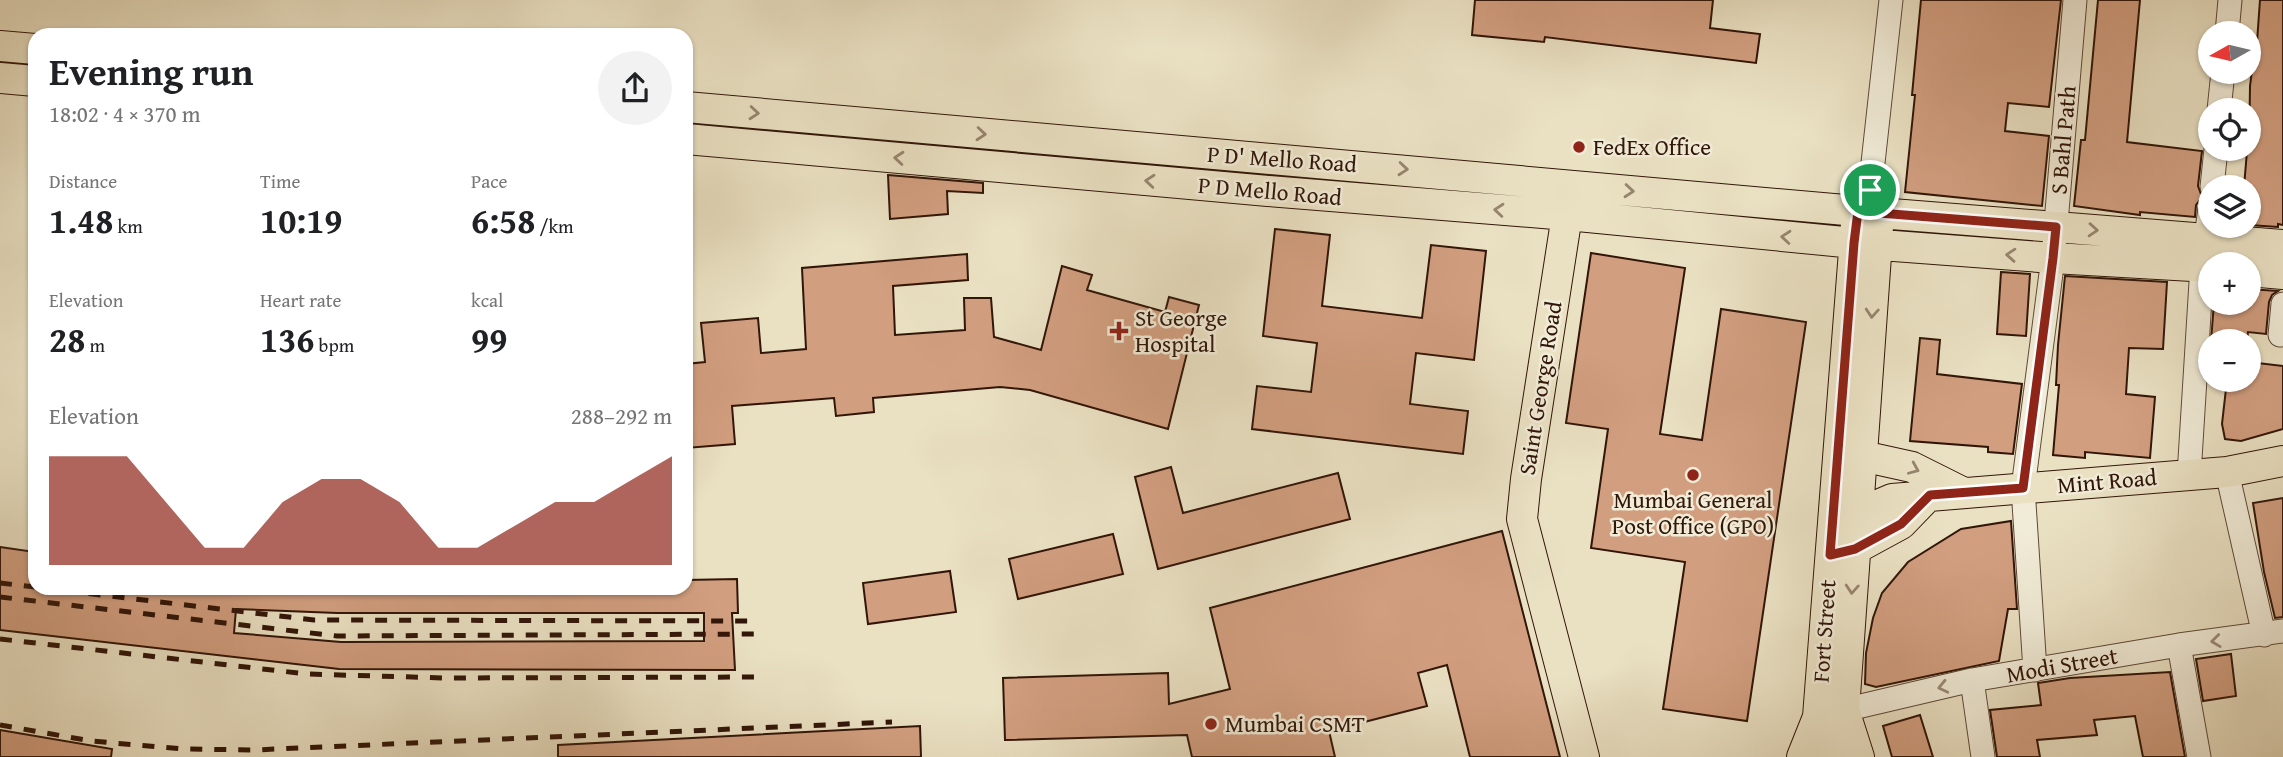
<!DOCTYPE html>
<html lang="en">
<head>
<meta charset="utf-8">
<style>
  :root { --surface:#fff; --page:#f2f2f2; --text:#202124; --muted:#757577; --accent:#8f2418 }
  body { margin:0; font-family:"Gentium Book Plus",serif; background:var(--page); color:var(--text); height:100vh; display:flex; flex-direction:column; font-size:26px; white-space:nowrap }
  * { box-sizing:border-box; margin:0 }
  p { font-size:23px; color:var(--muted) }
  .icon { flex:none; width:38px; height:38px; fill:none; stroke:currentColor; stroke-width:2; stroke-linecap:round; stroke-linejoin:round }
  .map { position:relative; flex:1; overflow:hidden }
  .drawer { position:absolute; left:28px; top:28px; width:665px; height:567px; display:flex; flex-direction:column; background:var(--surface); border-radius:21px; box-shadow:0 2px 5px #0004 }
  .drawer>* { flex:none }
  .needle { width:46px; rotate:262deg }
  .buttons { position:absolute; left:2198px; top:21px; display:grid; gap:14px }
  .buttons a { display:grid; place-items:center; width:63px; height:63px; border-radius:50%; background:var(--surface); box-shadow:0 2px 5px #0004; font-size:35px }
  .pin { position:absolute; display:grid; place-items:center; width:60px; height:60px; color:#fff; margin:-30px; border:4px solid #fff; border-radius:50%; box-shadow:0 2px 7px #0007 }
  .round { display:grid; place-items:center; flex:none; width:74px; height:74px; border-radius:37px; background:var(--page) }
  .summary { display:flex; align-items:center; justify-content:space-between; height:119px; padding:0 21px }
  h1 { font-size:38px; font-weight:700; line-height:52px }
  .stats { display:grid; grid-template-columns:repeat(3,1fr); gap:10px; height:119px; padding:7px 21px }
  .stats div { display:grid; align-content:center }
  .stats b { font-size:35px; font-weight:700 }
  .stats small { font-size:19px; font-weight:400 }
  .stats p { font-size:19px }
  .chart { height:196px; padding:14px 21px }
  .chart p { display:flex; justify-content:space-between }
  .chart svg { width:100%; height:126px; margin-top:7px; fill:var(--accent); opacity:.7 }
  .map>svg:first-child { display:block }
</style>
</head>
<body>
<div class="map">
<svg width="2283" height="757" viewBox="0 0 2283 757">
  <rect width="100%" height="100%" fill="#eae1c3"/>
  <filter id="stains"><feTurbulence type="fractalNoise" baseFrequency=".00286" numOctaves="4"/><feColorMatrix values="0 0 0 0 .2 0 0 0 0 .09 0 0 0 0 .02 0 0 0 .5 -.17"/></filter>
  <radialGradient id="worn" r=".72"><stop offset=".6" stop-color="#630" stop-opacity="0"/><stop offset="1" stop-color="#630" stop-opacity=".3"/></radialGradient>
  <path fill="#d19e7f" stroke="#311508" stroke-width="2" fill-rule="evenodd" d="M1475,0H1713L1710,28L1760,34L1756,63L1545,37L1544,42L1472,35Z
    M1921,0H2061L2049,107L2008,103L2005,131L2049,136L2042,206L1905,192L1915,95H1912Z
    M2098,0H2140L2127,142L2202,151L2198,186L2202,197L2196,205L2195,217L2140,212V215L2074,206L2081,140H2085Z
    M2260,0H2283V225L2278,224V227L2249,225V187H2244L2247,151H2249L2250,86L2254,55L2256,56Z
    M888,175L983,183V193L947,191L948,214L890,219Z
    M1275,229L1330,235L1322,306L1422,318L1431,245L1486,251L1474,360L1416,353L1410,404L1468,411L1463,454L1252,429L1257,386L1311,392L1317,343L1263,336Z
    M1591,253L1685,268L1660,434L1702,440L1721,309L1806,322L1747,721L1663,709L1685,562L1591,548L1608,429L1566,423Z
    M967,254L968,280L893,286L895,335L965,330L964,298H991L994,337L1041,350L1062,266L1092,275L1087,290L1165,312L1169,297L1199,305L1168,429L1030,390L1000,387L873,398L874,412L836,416L834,398L732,406L735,444L686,448V364L705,362L701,323L758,318L761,353L806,349L802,268Z
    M2001,272L2030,274L2026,336L1997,334Z
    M2065,276L2167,282L2163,349L2129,348L2126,394L2155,397L2150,458L2085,452V458L2053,455L2059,385H2056L2058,345Z
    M2249,289L2278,291L2272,295L2269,302L2266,334L2248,332L2247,341H2211L2214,303H2249Z
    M1920,338L1940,340L1937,374L2022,384L2013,454L1988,452V447L1910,441Z
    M2249,362L2283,366V429L2241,441L2225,439L2222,424L2227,380H2249Z
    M1171,467L1183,513L1338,473L1350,519L1158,569L1135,477Z
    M2283,498V617L2275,618L2264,572L2253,503Z
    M2011,521L2017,609H2008L1999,661L1876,687L1865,684L1866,653L1873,618L1882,593L1908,562L1961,529Z
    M1502,531L1560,757H1470L1447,665L1418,673L1427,706L1329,731L1335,757H1192L1187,735L1005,740L1003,678L1168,673L1169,704L1230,689L1210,608Z
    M1113,534L1123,574L1018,599L1009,559Z
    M0,547L35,552V588H686V580L737,579L738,613H732L735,670L339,669L0,630ZM236,609L337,613H704V641L341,642L234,633Z
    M950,571L956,612L868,624L863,583Z
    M2231,654L2236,696L2203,701L2196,659Z
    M2170,672L2185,757H2143L2135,716L2094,720L2097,735L2037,740L2040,757H1997L1990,710L2041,705L2038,683L2070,678Z
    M1920,715L1933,757H1892L1883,726Z
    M920,726L921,757H558V745Z
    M0,730L112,749L111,757H0Z"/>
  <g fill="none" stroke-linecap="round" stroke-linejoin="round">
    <g stroke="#5f4837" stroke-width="25">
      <path id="minor" d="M2227,33L2230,0
        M2219,110L2223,72
        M2212,187L2216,149
        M1858,211L1870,190L1891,0
        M2280,335L2283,304
        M2227,472L2264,635
        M2189,475L2202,266L2210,208
        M2179,645L2199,757
        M2035,670L2023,488L2053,258L2075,0
        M1972,680L1983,757
        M1844,710L1972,680L2179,645L2283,631"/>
    </g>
    <g stroke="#311508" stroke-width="32">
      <path id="major" d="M0,46L35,49
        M0,78L35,81
        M686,107L1879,213L2283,245
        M686,139L1268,191L1567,215L1854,243L2053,258L2210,267
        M1567,215L1526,479L1522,519L1584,757
        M2249,271L2283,274
        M1862,456L1912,467L1962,492
        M1843,520L1892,499L2227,472L2283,461
        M1841,552L1855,549L1901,524L1930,494
        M1802,757L1818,717
        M1831,757L1818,717L1856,225
        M1859,757L1844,710L1878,227"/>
    </g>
    <use href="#minor" stroke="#f1ecd8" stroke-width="23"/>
    <use href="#major" stroke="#eae1c3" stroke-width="30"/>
    <path stroke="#311508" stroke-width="5" stroke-dasharray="12 12" stroke-linecap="butt" d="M0,583L35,587
      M41,588L314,620L755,621
      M0,597L337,636L756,634
      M0,639L307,674L445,678L760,677
      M0,725L91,741L183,749L254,750L892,722"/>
  </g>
  <defs><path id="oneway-chevron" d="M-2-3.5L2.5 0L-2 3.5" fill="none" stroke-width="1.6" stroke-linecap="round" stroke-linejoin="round" transform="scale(1.75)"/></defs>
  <g stroke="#97856f">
    <use href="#oneway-chevron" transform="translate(754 113) rotate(5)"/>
    <use href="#oneway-chevron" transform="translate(981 134) rotate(5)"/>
    <use href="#oneway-chevron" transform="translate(899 158) rotate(-175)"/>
    <use href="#oneway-chevron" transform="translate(1403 169) rotate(5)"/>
    <use href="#oneway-chevron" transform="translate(1150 181) rotate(-175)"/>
    <use href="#oneway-chevron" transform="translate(1629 191) rotate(5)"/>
    <use href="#oneway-chevron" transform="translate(1499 210) rotate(-175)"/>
    <use href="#oneway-chevron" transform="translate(2093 230) rotate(4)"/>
    <use href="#oneway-chevron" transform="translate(1786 237) rotate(-175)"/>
    <use href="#oneway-chevron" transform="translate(2011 255) rotate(-176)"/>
    <use href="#oneway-chevron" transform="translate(1872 313) rotate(94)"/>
    <use href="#oneway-chevron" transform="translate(1914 469) rotate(23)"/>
    <use href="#oneway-chevron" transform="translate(1852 589) rotate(94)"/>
  </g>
  <g stroke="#9b8b7a">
    <use href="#oneway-chevron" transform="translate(2216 641) rotate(173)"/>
    <use href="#oneway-chevron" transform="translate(1943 687) rotate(167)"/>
  </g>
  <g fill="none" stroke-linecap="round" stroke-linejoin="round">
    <g stroke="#fff" stroke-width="14">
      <path id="route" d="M1870,190L1879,213L2056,227L2053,258L2023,488L1930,495L1901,524L1855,549L1830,555L1854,243L1858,211Z"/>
    </g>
    <use href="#route" stroke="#8f2418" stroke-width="9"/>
  </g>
  <g fill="#8f2418" stroke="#f1ecd8" stroke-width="2.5">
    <circle cx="1579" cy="147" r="7"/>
    <path d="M1115.5 320.5h7v7h7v7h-7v7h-7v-7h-7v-7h7z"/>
    <circle cx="1693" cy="475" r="7"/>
    <circle cx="1211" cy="724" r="7"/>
  </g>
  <g text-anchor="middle" stroke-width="5" stroke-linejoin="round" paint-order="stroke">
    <g font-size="23" fill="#311508" stroke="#f1ecd8">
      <text transform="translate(2063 140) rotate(-85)" y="8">S Bahl Path</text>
      <text transform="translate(1282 159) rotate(4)" y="8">P D' Mello Road</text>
      <text transform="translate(1270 191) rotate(5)" y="8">P D Mello Road</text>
      <text transform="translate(1540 388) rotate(-81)" y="8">Saint George Road</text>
      <text transform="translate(2107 481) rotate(-5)" y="8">Mint Road</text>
      <text transform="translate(1824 631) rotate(-86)" y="8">Fort Street</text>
      <text transform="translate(2062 665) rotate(-10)" y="8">Modi Street</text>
    </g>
    <g font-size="23" fill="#311508" stroke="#f1ecd8" text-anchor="start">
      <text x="1593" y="155">FedEx Office</text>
      <text x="1135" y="326">St George<tspan x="1135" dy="26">Hospital</tspan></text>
      <text x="1693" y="508" text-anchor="middle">Mumbai General<tspan x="1693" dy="26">Post Office (GPO)</tspan></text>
      <text x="1225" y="732">Mumbai CSMT</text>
    </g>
  </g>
  <rect width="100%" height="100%" filter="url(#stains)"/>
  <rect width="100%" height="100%" fill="url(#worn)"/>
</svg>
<div class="buttons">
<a><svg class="needle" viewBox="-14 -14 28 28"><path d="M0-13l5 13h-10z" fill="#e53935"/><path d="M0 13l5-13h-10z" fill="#757577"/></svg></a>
<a><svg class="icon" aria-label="locate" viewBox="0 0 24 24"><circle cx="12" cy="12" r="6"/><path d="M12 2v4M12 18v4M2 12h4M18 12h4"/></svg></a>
<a><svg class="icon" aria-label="layers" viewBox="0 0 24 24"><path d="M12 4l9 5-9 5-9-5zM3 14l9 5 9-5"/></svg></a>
<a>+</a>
<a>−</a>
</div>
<div class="pin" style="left:1870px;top:190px;background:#1e9e55"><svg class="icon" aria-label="arrive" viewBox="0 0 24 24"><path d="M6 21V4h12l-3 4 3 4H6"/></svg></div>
<section class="drawer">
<div class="summary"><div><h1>Evening run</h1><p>18:02 · 4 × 370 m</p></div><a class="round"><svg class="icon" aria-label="share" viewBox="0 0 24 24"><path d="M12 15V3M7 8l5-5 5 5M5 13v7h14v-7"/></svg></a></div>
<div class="stats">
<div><p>Distance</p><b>1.48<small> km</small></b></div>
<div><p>Time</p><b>10:19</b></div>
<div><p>Pace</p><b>6:58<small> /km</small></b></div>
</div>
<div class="stats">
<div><p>Elevation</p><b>28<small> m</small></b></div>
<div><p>Heart rate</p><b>136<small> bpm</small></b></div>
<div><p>kcal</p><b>99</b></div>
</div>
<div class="chart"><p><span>Elevation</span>288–292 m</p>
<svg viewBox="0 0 160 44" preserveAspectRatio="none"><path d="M0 44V6L10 6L20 6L30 22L40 38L50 38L60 22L70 14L80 14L90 22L100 38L110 38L120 30L130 22L140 22L150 14L160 6V44z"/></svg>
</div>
</section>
</div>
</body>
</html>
